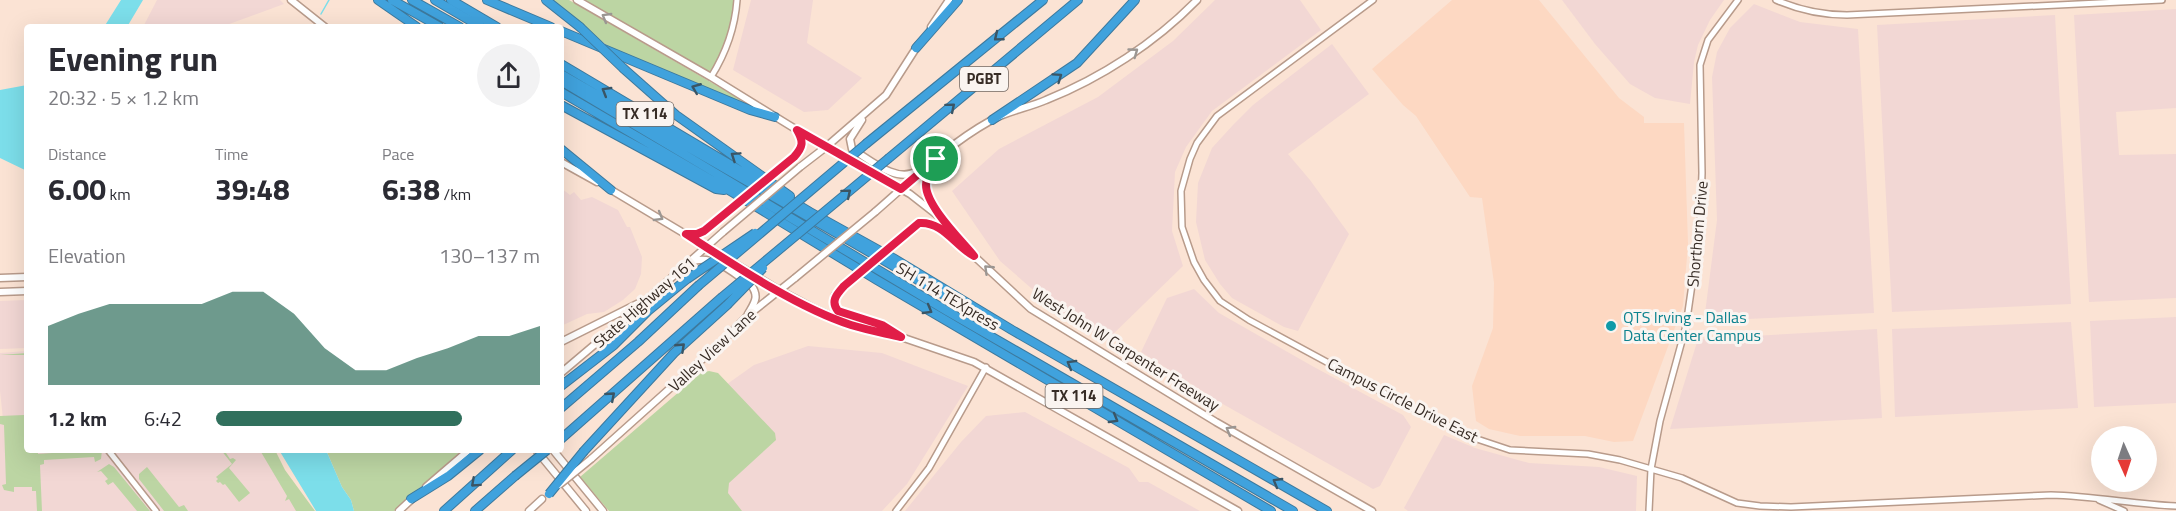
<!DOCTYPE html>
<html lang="en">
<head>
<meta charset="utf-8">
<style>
  :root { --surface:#fff; --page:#f2f2f3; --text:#2b2b33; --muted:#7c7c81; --accent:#31705d }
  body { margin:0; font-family:"Titillium Web",sans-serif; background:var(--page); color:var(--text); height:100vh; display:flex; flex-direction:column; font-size:22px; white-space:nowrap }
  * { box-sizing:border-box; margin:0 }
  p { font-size:20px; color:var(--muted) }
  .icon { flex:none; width:33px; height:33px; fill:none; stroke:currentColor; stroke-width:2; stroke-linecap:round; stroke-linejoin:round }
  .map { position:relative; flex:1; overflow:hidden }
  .side { position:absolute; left:24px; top:24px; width:540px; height:429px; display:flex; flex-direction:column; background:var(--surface); border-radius:6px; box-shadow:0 6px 24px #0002 }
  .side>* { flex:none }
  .needle { width:39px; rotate:177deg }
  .controls { position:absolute; left:2091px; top:426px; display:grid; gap:12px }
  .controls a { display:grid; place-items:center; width:66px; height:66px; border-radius:50%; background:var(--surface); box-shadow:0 6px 24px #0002; font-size:30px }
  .pin { position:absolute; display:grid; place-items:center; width:51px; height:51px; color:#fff; margin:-26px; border:3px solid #fff; border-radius:50%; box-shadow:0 2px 6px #0007 }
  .round { display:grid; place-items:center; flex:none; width:63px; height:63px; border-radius:32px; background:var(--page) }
  .summary { display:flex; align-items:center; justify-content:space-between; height:102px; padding:0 24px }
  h1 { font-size:33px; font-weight:700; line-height:45px }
  .metrics { display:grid; grid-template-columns:repeat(3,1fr); gap:9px; height:102px; padding:6px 24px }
  .metrics div { display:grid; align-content:center }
  .metrics b { font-size:30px; font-weight:700 }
  .metrics small { font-size:16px; font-weight:400 }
  .metrics p { font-size:16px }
  .chart { height:168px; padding:12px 24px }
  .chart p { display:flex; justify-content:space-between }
  .chart svg { width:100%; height:108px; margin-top:6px; fill:var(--accent); opacity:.7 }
  ul { padding:0 24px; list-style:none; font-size:20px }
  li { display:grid; grid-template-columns:96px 72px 1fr; align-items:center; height:45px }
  li i { height:15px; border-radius:8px; background:var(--accent) }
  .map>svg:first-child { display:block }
</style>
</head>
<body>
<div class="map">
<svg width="2176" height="511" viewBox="0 0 2176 511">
  <rect width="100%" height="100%" fill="#fbe3d4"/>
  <path fill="#f2d7d4" d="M157,0H280L284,4L221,27H143Z
    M751,0H813L807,43L862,78L828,110L804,112L733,70Z
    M1215,0H1300L1321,30L1212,111L1186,147L1175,172L1172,231L1183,266L1107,340L1068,320L1000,261L952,191L999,149L1098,97L1173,41Z
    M1562,0H1724L1710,20L1698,45L1694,62L1690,104L1655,98L1630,84L1595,44Z
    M1754,4L1800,22L1858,29L1874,313L1704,321L1717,220L1712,77L1717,52L1730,28Z
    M2176,9V108L2116,112L2119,155L2176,154V298L2089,302L2074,15Z
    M2055,15L2071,304L1892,312L1877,25Z
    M1332,44L1369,94L1288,154L1310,180L1349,234L1298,331L1284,327L1232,298L1220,284L1205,260L1196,222L1198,183L1212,148L1233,125L1253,105Z
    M561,188L570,195L574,192L581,200L592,197L618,210L627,227H630L642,257L641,274L635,289L623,300L604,312L587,314L561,326Z
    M1194,289L1219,313L1314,367L1403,415L1411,427L1380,486L1373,489L1221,403L1141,352L1167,298Z
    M27,300V348L0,349V301Z
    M2176,317V403L2094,407L2090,321Z
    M2071,322L2078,408L1895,417L1892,329Z
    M1877,329L1882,418L1670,429L1698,339Z
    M808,346L882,353L968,386L907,484L882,511H737L723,495V387L754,365Z
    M27,351V450H264L302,511H0V420L3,419L0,391V353Z
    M1025,412L1129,468L1139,482H1148L1200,511H905L961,442L986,416Z
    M1444,435L1475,448L1529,463L1599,467L1637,476L1636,511H1408L1404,508Z"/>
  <path fill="#fdd8c2" d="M1452,0H1539L1619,98L1644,117V123H1684L1688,244L1683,306L1633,441L1614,442L1585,436H1520L1489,429L1476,421L1472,386L1493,328L1494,283L1482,198L1470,197L1416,116L1403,105L1372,69Z"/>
  <path fill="#bcd5a3" d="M552,0H569L752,106L610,48Z
    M582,0H734C731,24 726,50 713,70L708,72Z
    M27,353L25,357L27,450H38V454L52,453V450H102L101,459L95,462L94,457L44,460V464L40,465L42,511H37L36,491H32V487H14V492L4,490L2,485L6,484L4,425L0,424V416L24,415V410L26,409L24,355H0Z
    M709,371L718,373L775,433L776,440L729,483L728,493L742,511H609L580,477L701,373Z
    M221,450H224L230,459L233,458L236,460L229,468L250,493L239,502L225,484L223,485L220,482L218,483L216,481L218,479L216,477L232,464Z
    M259,450H275L285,470L315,511H296L289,499L285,501L287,496L261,452L256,453Z
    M326,450H462L394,511H354L351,500L342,487Z
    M109,464L114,467L150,511H137L113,482L108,485L105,481L108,479L101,471L97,472Z
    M147,467L179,507L184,505L188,511H164L139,479V474Z"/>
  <path fill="#7cdeea" d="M121,0H143L127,27H104Z
    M27,85V171L0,158V90Z
    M279,450H326L342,487L351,500L354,511H316Z"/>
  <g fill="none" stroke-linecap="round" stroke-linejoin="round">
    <path stroke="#7cdeea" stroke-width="1.5" d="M321,14L329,0"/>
    <g stroke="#b89b8b" stroke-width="8">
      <path id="tertiary" d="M1373,0L1217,116L1197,143L1190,159L1181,191L1182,227L1194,262L1204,280L1220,301L1249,320L1408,406L1474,438L1510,450L1588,454L1620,460L1682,478L1737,503L1760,506L1791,507L2051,495C2093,496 2134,504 2176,506
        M1776,0C1799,10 1822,15 1847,15L2162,0
        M711,77C726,53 735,28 737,0
        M108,450L156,511
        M2099,500L2124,511
        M896,511L929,468L986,367
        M1649,511L1651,469L1660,421L1686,326L1700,229L1702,173L1700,65L1708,40L1738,0"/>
    </g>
    <g stroke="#b89b8b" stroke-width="9">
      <path id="secondary" d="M291,0L325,27
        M577,0L711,77L797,130L910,194L942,219L974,256L1031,309L1216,422L1372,511
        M931,27L949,0
        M862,120L850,139L852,149C869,159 897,184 917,171
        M794,157C803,147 804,142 797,131
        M561,162L597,182
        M934,163C922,186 925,193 939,213
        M800,167L826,147L886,95L918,45
        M608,188L779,290L813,308L849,324L901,337L974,362L1238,511
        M875,212C912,180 947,145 990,121C1006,111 1028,108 1046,100C1101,78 1155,43 1197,0
        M912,228C938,210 951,244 971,254
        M687,234H697L715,222
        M691,262C714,253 734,274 751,285C760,297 754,303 748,314
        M0,278L27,277
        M0,292L27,291
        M835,295L834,305L838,311L882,325L894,333
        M561,342L639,303
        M561,373L626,318L723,232
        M536,450L586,511
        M553,450L603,511
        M591,459L725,339L746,317L795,278
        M426,487L469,450
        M399,511L414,497
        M529,511L542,499"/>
    </g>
    <g stroke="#3d799d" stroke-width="10">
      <path id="motorway" d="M378,0L417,27
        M392,0L440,27
        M412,0L460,27
        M435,0L481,27
        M451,0L497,27
        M487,0L551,27
        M546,0L580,27
        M561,31L750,110L775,117
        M916,48L958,0
        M561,64L810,212L893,258L1012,330L1327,511
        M624,69L676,115L790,196
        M561,74L994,324
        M561,81L947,311L1293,511
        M561,92L732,192L877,280L1271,511
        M561,105L716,189L724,190
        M992,120L1077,63L1135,0
        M867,143L1043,0
        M561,149L611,190
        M889,158L1078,0
        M561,386L614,345L648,311L687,279
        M561,408L638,342L698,286
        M561,439L721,298
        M584,451L674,353L727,305
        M411,499L448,476L480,450
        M444,511L512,450
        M475,511L515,476"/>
    </g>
    <use href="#tertiary" stroke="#fff" stroke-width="5"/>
    <use href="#secondary" stroke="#fff" stroke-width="6"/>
    <use href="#motorway" stroke="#40a2dd" stroke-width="8"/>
    <g stroke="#b89b8b" stroke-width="9" stroke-linecap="butt">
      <path id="secondary-bridge" d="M715,222L794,157
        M723,232L800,167
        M795,278L875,212
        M835,295L912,228
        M559,485L591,459"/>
    </g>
    <g stroke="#3d799d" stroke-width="10" stroke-linecap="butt">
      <path id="motorway-bridge" d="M580,27L624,69
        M687,279L755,233
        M698,286L867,143
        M721,298L889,158
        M727,305L763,268
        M515,476L547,450
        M549,494L584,451"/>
    </g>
    <use href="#secondary-bridge" stroke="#fff" stroke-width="6"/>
    <use href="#motorway-bridge" stroke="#40a2dd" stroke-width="8"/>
  </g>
  <defs><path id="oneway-chevron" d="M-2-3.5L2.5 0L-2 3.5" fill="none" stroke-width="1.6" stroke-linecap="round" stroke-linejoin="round" transform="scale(1.5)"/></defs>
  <g stroke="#9b9692">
    <use href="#oneway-chevron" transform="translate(606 17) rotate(-150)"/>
    <use href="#oneway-chevron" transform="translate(1134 52) rotate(-36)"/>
    <use href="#oneway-chevron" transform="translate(659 217) rotate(30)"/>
    <use href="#oneway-chevron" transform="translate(988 269) rotate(-136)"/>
    <use href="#oneway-chevron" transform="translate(1230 430) rotate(-150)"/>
  </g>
  <g stroke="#3a5565">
    <use href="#oneway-chevron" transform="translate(998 37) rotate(141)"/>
    <use href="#oneway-chevron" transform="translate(1058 77) rotate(-35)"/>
    <use href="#oneway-chevron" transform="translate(696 88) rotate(-158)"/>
    <use href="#oneway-chevron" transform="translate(606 91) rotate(-149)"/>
    <use href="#oneway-chevron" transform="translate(951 107) rotate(-40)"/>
    <use href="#oneway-chevron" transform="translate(735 156) rotate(-146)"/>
    <use href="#oneway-chevron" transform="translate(847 193) rotate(-40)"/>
    <use href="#oneway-chevron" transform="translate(928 310) rotate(30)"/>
    <use href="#oneway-chevron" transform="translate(681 347) rotate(-43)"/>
    <use href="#oneway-chevron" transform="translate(1071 364) rotate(-150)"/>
    <use href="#oneway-chevron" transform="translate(611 396) rotate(-41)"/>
    <use href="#oneway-chevron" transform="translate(1114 419) rotate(30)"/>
    <use href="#oneway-chevron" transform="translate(1277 482) rotate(-150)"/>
    <use href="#oneway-chevron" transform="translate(475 483) rotate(138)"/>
  </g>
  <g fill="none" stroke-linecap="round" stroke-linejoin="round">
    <g stroke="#fff" stroke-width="12">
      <path id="route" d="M797,130L901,189L936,159C932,167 926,176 926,185C926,206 961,240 974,256C955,246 943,221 919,223L844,286C837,294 830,301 838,311L882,325L901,337C884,333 867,330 851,325C796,307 734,265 686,234H697L704,231L794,157C803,147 804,142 797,130Z"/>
    </g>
    <use href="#route" stroke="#e11d48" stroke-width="8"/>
  </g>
  <circle fill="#0f9aa8" stroke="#faf4f0" stroke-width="2" cx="1611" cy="326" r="6"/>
  <g text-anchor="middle" stroke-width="6" stroke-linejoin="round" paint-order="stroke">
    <g fill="#faf4f0" stroke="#726862" stroke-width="1.5">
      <rect x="960" y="67" width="48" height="24" rx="4.5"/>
      <rect x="616.5" y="102" width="57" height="24" rx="4.5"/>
      <rect x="1045.5" y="384" width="57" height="24" rx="4.5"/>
    </g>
    <g font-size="15" font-weight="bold" fill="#372c25">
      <text x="984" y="84">PGBT</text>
      <text x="645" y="119">TX 114</text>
      <text x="1074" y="401">TX 114</text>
    </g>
    <g font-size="16" fill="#372c25" stroke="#faf4f0">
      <text transform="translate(1697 234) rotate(-85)" y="6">Shorthorn Drive</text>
      <text transform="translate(948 296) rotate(31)" y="6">SH 114 TEXpress</text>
      <text transform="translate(644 302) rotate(-41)" y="6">State Highway 161</text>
      <text transform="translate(1126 349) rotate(32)" y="6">West John W Carpenter Freeway</text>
      <text transform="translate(712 350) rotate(-43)" y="6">Valley View Lane</text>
      <text transform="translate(1403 400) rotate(27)" y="6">Campus Circle Drive East</text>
    </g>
    <g font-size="16" fill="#0d838f" stroke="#faf4f0" text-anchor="start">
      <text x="1623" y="323">QTS Irving - Dallas<tspan x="1623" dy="18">Data Center Campus</tspan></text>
    </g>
  </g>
</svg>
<div class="controls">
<a><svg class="needle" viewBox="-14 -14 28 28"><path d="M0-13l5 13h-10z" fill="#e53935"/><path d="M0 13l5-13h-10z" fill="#7c7c81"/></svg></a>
</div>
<div class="pin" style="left:936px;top:159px;background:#1e9e55"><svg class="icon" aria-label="arrive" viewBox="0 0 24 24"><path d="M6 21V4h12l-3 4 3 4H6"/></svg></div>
<section class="side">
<div class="summary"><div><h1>Evening run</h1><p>20:32 · 5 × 1.2 km</p></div><a class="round"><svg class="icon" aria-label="share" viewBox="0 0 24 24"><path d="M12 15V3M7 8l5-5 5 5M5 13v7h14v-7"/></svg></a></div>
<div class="metrics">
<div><p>Distance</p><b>6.00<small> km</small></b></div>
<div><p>Time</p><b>39:48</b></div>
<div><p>Pace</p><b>6:38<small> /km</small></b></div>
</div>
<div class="chart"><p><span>Elevation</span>130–137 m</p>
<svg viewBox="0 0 160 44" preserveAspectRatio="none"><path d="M0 44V20L10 15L20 11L30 11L40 11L50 11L60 6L70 6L80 15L90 29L100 38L110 38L120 33L130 29L140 24L150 24L160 20V44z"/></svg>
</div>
<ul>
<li><b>1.2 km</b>6:42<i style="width:76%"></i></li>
</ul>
</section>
</div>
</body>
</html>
